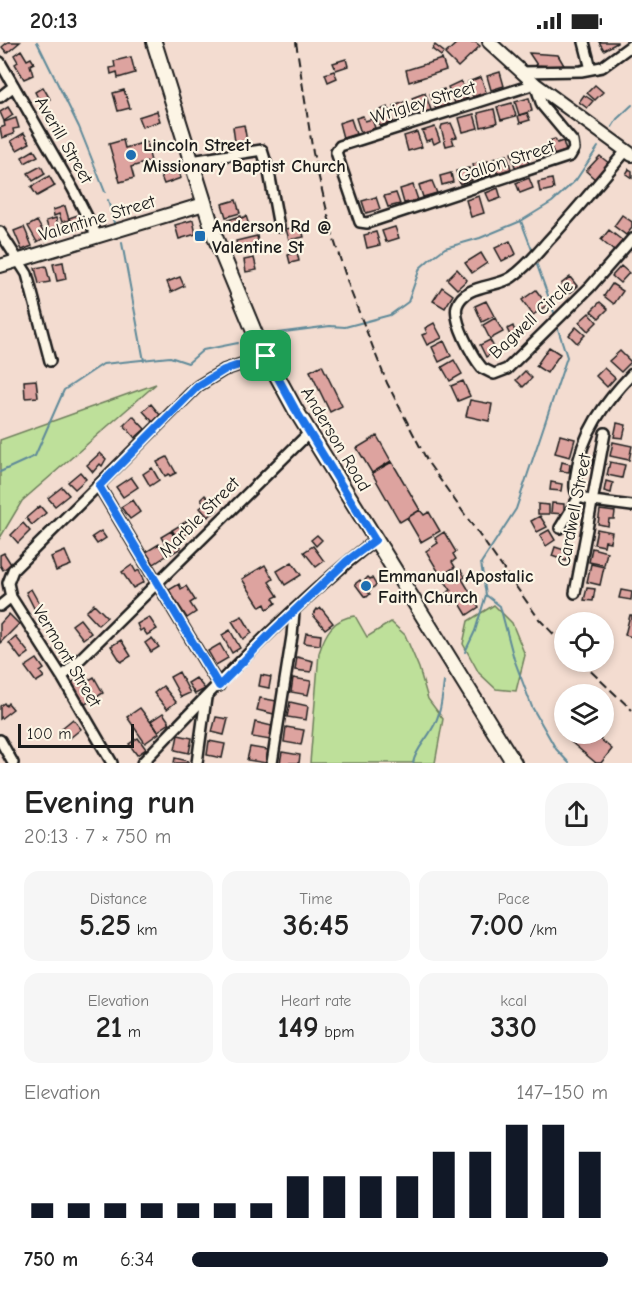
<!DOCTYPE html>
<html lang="en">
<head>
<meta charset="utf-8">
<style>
  :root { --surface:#fff; --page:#f6f6f6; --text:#222; --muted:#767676; --accent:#111827 }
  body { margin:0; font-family:"Comic Neue",sans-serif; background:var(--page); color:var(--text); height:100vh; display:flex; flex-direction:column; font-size:22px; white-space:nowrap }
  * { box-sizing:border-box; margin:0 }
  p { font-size:20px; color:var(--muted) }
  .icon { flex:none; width:33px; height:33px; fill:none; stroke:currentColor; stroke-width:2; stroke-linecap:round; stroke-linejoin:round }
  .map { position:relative; height:721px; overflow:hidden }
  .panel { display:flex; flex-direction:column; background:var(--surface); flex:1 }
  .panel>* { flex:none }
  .tools { position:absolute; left:554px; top:570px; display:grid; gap:12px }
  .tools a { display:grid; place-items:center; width:60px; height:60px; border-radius:50%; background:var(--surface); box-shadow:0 3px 9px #0003; font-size:30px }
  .scale { position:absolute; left:18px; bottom:15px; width:116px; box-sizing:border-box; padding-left:6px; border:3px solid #1c1c1c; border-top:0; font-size:16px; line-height:21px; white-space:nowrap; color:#1c1c1c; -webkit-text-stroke:4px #fcf5e5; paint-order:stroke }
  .pin { position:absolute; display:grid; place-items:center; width:51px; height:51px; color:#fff; margin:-26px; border-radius:12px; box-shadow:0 3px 9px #0006 }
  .round { display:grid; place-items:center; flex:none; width:63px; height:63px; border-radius:24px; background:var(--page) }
  .overview { display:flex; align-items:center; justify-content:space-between; height:102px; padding:0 24px }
  h1 { font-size:33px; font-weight:600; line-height:45px }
  .figures { display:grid; grid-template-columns:repeat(3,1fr); gap:9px; height:102px; padding:6px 24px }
  .figures div { display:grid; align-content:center; border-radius:15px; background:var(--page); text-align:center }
  .figures b { font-size:30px; font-weight:600 }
  .figures small { font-size:16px; font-weight:400 }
  .figures p { font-size:16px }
  .chart { height:168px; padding:12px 24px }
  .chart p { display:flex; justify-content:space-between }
  .chart svg { width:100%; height:108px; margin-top:6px; stroke:var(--accent); stroke-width:6 }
  ul { padding:0 24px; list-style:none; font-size:20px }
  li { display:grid; grid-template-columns:96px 72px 1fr; align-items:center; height:45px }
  li i { height:15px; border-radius:8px; background:var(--accent) }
  .status { display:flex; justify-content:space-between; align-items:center; height:42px; padding:0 30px; background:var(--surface); direction:ltr }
  .status svg { height:16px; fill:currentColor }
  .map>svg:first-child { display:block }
</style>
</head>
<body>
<div class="status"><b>20:13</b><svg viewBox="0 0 49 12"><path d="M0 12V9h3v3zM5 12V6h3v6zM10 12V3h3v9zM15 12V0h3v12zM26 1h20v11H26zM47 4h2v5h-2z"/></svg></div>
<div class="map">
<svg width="632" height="721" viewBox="0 0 632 721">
  <rect width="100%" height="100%" fill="#f3dcd0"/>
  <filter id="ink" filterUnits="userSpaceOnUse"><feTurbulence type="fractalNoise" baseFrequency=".0167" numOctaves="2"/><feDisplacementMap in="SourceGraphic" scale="12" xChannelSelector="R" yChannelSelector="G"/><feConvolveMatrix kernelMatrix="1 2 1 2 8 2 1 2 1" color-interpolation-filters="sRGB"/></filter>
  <g filter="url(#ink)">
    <path fill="#bee09a" stroke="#6d7e5b" stroke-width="1.5" d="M156,342L22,459L0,496V398Z
      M494,563L512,581L525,613L516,649L496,647L479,631L463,602L468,579Z
      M355,574L367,595L391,580L405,593L419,626L428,657L443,677L435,721H310L319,611C325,592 333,576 355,574Z"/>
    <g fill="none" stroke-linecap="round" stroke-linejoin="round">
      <path stroke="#5f8a99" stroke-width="2" d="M37,0L79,85L105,150
        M612,85L617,77L632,63
        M108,158L114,181
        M521,179L532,208
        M122,201L144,319
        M537,223L555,273
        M277,291L330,284L345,285L390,273L408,260L420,226L429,218L445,206L480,196L521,179L552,160L576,138L598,105
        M0,430L35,414L64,348L103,322L170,315L188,321L203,308L238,301
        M486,553L500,564L514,617L532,665L556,707L569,721
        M465,610L475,589L486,553L481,521L516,467L567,315L558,287
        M413,721C416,707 425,700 432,687C441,673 442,656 444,640"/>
    </g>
    <path fill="#dda39f" stroke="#1c1c1c" stroke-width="1.5" d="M8,0H20L7,11L2,5Z
      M458,0H475L480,4L458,25L445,12Z
      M599,0H617V1L604,8Z
      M435,3L444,10L441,14L432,7Z
      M21,8L27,18L31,16L34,21L30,23L33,33L24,37L15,22L18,20L14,13Z
      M529,11L558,13L565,25L537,23Z
      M131,15L135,31L118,36L117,30L111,32L110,26L115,25L114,19Z
      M346,17L348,24L336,28L333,21Z
      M442,17L446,28L409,40L406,28Z
      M334,29L337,36L328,40L325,32Z
      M500,30L504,44L491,48L487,34Z
      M481,35L486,50L473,55L468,40Z
      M461,39L468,56L455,61L448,45Z
      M595,43L603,50L595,58L587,51Z
      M43,45L50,57L41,62L35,50Z
      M444,47L449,62L436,67L430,52Z
      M124,48L130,66L118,69L113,51Z
      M425,51L431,68L418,73L412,56Z
      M584,53L593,59L587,66L579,60Z
      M529,56L532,69L519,73L515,60Z
      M407,59L412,74L398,78L394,64Z
      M512,61L516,74L501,78L497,65Z
      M8,65L13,73L4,79L0,70Z
      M388,65L393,80L380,84L375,70Z
      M494,67L497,81L481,85L478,71Z
      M157,69L160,79L142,85L138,75Z
      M527,71L530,78L520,81L518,74Z
      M474,72L478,86L463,90L459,76Z
      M363,74L365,79L372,77L375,86L361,91L356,76Z
      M16,76L19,86L13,87L14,92L2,96L0,86L5,84L4,80Z
      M351,77L356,92L343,96L339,81Z
      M451,81L457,95L452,96L454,102L446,104L441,86L442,83Z
      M244,83L247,99L235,100L233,85Z
      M435,85L440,99L434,102L432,97L426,99L422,89Z
      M417,90L422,105L408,109L404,94Z
      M24,91L30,101L17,108L11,99Z
      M555,97L557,101L563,99L566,109L554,113L549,99Z
      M123,98L125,106L146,100L151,119L131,125L134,136L120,140L109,102Z
      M34,108L38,114L25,121L22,115Z
      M525,108L529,122L515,125L511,111Z
      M507,113L511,127L497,131L493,117Z
      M600,114L610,122L596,138L586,129Z
      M488,119L491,133L476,137L473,122Z
      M176,123L181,136L164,142L159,130Z
      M41,124L45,132L33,139L28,131Z
      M469,126L472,138L460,142L456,129Z
      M629,127L632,129V136L626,132Z
      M451,131L453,140L442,143L440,134Z
      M49,134L55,144L37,154L31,145Z
      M529,136L533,146L520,151L516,141Z
      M552,137L554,147L540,150L538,140Z
      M432,139L437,151L423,155L419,143Z
      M413,143L418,158L404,161L400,147Z
      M498,146L501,156L490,160L486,151Z
      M396,151L400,162L388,165L384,154Z
      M479,154L484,171L471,175L466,158Z
      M376,155L380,167L366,171L362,159Z
      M236,158L240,171L226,175L222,162Z
      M65,164L69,178L62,180L59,172L54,174L53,168Z
      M78,173L82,186L73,188L69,176Z
      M622,173L632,180V186L626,193L614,184Z
      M241,174L242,176L246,174L249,183L229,189L228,178Z
      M56,176L60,189L50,192L46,179Z
      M193,178L196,192L179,197L175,183Z
      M37,179L46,195L37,200L28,184Z
      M301,184L304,195L289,198L286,187Z
      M24,185L32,204L22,208L14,189Z
      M395,185L399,196L386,200L382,189Z
      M609,188L623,199L614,209L601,198Z
      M376,190L380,203L367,206L364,193Z
      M257,194L259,205L238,210L236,199Z
      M510,199L516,212L502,219L495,206Z
      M297,210L299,219L290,221L288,213Z
      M481,211L487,221L472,231L465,221Z
      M254,216L257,228L246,230L244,218Z
      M63,220L66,237L57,239L53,222Z
      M46,224L50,240L39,242L35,226Z
      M621,224L629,231L620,241L612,234Z
      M457,227L467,238L457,247L447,237Z
      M180,235L184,244L171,250L167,240Z
      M570,235L577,244L568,252L561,242Z
      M612,242L623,249L614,262L604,254Z
      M442,245L453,253L445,266L433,259Z
      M536,248L547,263L533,273L522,258Z
      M486,259L494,274L482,280L475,264Z
      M600,260L608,267L599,276L591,269Z
      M589,271L597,280L588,289L579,280Z
      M495,276L503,290L490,297L483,283Z
      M434,281L442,296L427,303L422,293L427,291L425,286Z
      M513,284L517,295L512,297L507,287Z
      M576,285L585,293L577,301L569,293Z
      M490,298L496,309L486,315L480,303Z
      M444,299L451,314L439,320L432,305Z
      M549,305L560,312L547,331L536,324Z
      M620,309L631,320L621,330L609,319Z
      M454,318L462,332L450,339L442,325Z
      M322,323L342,364L330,370L310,329Z
      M604,326L615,336L607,345L596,334Z
      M525,329L532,336L523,345L516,338Z
      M36,338L38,355L25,356L24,339Z
      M463,339L470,354L458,359L451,344Z
      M470,358L492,362L489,379L466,374Z
      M151,362L160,373L153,380L143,369Z
      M133,374L145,387L135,396L124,383Z
      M617,381L626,383L623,396L614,395Z
      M560,393L575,397L570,415L555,411Z
      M377,394L391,419L372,431L357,406Z
      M613,400L632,404L629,418L610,414Z
      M100,411L106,417L102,424L100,422L93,430L87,423Z
      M167,415L176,431L170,434L169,432L165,434L157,420Z
      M392,420L420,468L400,480L372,431Z
      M562,420L570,422L569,430L560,429Z
      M610,420L625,423L622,436L607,433Z
      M152,426L159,438L150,444L143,432Z
      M80,430L86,437L75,447L68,440Z
      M131,435L138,445L123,455L116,445Z
      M606,439L613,441L611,451L604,449Z
      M551,440L562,442L561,449L550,448Z
      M62,445L69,453L55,464L48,456Z
      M205,453L217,468L208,475L200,466L205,462L201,457Z
      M132,458L140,470L130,477L121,465Z
      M552,461L564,462V472L551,471Z
      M538,462L549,463V472H538Z
      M40,464L46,471L32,483L26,476Z
      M420,468L424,473L429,470L440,489L421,500L407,476Z
      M600,468L615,470L614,477H609L608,484L598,482Z
      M540,474L547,485L537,490L531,479Z
      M187,479L193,488L178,497L172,488Z
      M23,481L30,489L18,501L11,493Z
      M597,487L612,490L610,500L605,499L604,504L594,502Z
      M549,488L555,498L546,504L540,493Z
      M101,489L106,496L97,502L92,495Z
      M171,489L181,506L171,512L161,495Z
      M444,490L456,510L453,512L456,517L452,520L455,525L441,534L426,509L438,501L435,496Z
      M317,493L322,498L316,504L311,498Z
      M159,502L166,514L154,522L146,510Z
      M313,504L324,519L316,525L304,510Z
      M555,505L570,510L566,519L552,514Z
      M592,506L607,510L604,523L589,520Z
      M65,509L71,523L56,529L51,515Z
      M4,511L11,522L3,528L0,523V513Z
      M292,520L301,533L285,543L277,529Z
      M591,522L604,525L600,543L587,540Z
      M132,523L136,530L139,528L144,540L133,546L122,530Z
      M265,523L273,537L269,540L278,554L273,556L276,561L267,567L265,562L260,565L242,537Z
      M461,528L465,535L462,537L479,565L467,573L458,558L452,562L445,552L451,548L444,538Z
      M368,535L370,537L372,536L376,543L368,550L370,552L367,555L364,554L355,542L360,538L362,541Z
      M179,542L181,547L186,544L195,558L190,561L196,570L187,576L169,548Z
      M587,546L595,547L593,559L584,558Z
      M31,547L41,565L35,568L26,550Z
      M621,548L632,550L631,558L619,556Z
      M94,562L107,575L98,583L86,570Z
      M321,566L333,581L325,587L313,573L317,567L318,568Z
      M9,572L19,582L0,601V582Z
      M630,573H632V595L625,593Z
      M242,574L252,591L243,597L232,579Z
      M149,575L157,587L147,593L143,587L140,589L137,582Z
      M80,577L91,591L83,597L72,583Z
      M230,588L240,606L232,611L222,593Z
      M306,591L321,593L320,603L304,601Z
      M16,595L29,611L21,617L9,601Z
      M152,596L159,605L151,610L145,601Z
      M121,598L131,614L121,620L111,604Z
      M220,602L228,616L216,623L208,609Z
      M297,615L313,619L311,630L295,628Z
      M37,617L44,627L40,630L44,635L36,640L25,625Z
      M179,630L190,651L181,655L170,635Z
      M261,633L271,635L269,646L259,644Z
      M81,635L84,641L94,635L103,651L84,663L71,641Z
      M196,636L205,647L195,652L188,641Z
      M293,636L311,639L308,653L291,650Z
      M163,644L176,660L167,667L154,651Z
      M260,656L277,659L274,672L257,668Z
      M290,660L308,664L306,678L287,675Z
      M4,661L6,664L8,661L13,667L0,677V664Z
      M140,666L159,691L145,701L127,675Z
      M163,671L170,681L158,689L151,679Z
      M216,675L228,677L224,693L212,690Z
      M73,677L81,687L70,696L62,686Z
      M255,680L272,684L270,698L252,695Z
      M286,685L304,688L301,703L284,700Z
      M578,692H594L612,707L601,721H596L571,700Z
      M178,693L192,696L189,711L175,708Z
      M138,696L146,707L137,713L129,702Z
      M209,699L225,702L222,716L207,713Z
      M250,705L268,708L266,721L247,718Z
      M282,710L300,713L299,721H280Z
      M175,716L188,719V721H174Z"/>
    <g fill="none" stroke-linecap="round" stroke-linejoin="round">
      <g stroke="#1c1c1c" stroke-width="14">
        <path id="minor" d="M584,0L591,27
          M0,20L73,147L97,194
          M522,30L581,29L602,25L632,3
          M535,42L542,63L573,100L574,107L570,114L367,181L360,180L336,110L340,104Z
          M0,55L14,44
          M626,109C600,139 575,170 548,199C537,212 526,225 512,235C497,246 464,242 457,264C453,279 472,314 482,326L494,332L507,327L590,245L632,197
          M191,119L262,108L269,130L279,185
          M0,190L27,232L50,319
          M632,332C605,360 581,392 576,433C575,441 573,447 579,455L593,459L632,464
          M99,444L219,644
          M560,486L579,455
          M575,551L605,391
          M11,555L62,635L112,721
          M0,564L11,555L8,541L13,528L198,344L224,328L266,314
          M62,635L310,390
          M0,698L13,721
          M142,721C216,644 291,564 375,498
          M197,721L206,656
          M272,721L292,594L294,570"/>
      </g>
      <g stroke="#1c1c1c" stroke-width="16">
        <path id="tertiary" d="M489,0L535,42L632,113
          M0,224L204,162"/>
      </g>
      <g stroke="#1c1c1c" stroke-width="18">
        <path id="secondary" d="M154,0L215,195L258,299L295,367L514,721"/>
      </g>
      <use href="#minor" stroke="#fcf5e5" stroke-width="9"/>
      <use href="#tertiary" stroke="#fcf5e5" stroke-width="12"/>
      <use href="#secondary" stroke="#fcf5e5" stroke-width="14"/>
      <path stroke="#1c1c1c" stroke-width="2" stroke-dasharray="9 4.5" stroke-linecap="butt" d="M296,0L313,111L334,198L351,250L387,341L429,422L539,577L564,603
        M581,620L632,668"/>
    </g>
  </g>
  <g fill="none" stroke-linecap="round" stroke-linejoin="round" filter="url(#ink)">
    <g stroke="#fff" stroke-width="12">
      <path id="route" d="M266,314L295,367L375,498L347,519L272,590L219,644L99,444L198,344L224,328Z"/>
    </g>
    <use href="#route" stroke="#1a73e8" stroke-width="8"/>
  </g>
  <g fill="#1f6fb2" stroke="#fcf5e5" stroke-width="2">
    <circle cx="131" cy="113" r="6"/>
    <rect x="194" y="188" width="12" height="12" rx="3"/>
    <circle cx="366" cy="544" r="6"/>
  </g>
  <g text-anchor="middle" stroke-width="4.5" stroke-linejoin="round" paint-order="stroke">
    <g font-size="18" fill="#1c1c1c" stroke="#fcf5e5">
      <text transform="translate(423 60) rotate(-17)" y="6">Wrigley Street</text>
      <text transform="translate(64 98) rotate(60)" y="6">Averill Street</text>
      <text transform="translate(506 119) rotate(-18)" y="6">Gallon Street</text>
      <text transform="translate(97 176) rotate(-17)" y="6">Valentine Street</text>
      <text transform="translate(531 277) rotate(-43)" y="6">Bagwell Circle</text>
      <text transform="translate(336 397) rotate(59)" y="6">Anderson Road</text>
      <text transform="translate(574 468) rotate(-79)" y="6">Cardwell Street</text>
      <text transform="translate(199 475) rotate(-45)" y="6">Marble Street</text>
      <text transform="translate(67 614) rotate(59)" y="6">Vermont Street</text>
    </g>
    <g font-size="18" font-weight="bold" fill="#1c1c1c" stroke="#fcf5e5" text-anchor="start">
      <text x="143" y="109">Lincoln Street<tspan x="143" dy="21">Missionary Baptist Church</tspan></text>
      <text x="212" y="190">Anderson Rd @<tspan x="212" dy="21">Valentine St</tspan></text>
      <text x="378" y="540">Emmanual Apostalic<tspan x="378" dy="21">Faith Church</tspan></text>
    </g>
  </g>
</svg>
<div class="tools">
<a><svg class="icon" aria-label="locate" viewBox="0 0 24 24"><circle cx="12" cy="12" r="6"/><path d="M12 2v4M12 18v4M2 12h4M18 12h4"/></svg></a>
<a><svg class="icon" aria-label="layers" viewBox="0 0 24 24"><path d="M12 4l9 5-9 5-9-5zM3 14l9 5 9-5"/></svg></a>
</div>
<div class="scale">100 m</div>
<div class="pin" style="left:266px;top:314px;background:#1e9e55"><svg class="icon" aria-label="arrive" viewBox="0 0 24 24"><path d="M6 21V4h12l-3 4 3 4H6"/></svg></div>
</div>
<section class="panel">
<div class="overview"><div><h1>Evening run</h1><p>20:13 · 7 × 750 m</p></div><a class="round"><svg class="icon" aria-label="share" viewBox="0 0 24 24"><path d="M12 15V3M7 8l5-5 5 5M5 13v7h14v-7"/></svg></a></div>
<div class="figures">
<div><p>Distance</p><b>5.25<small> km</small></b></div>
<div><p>Time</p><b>36:45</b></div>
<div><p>Pace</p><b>7:00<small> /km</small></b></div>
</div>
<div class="figures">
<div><p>Elevation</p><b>21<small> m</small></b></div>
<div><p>Heart rate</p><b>149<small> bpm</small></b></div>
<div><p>kcal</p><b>330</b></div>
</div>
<div class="chart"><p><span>Elevation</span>147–150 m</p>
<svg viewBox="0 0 160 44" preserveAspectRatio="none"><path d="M5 44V38M15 44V38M25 44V38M35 44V38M45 44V38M55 44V38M65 44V38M75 44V27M85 44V27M95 44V27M105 44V27M115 44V17M125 44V17M135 44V6M145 44V6M155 44V17"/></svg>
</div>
<ul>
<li><b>750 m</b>6:34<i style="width:100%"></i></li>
</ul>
</section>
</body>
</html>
